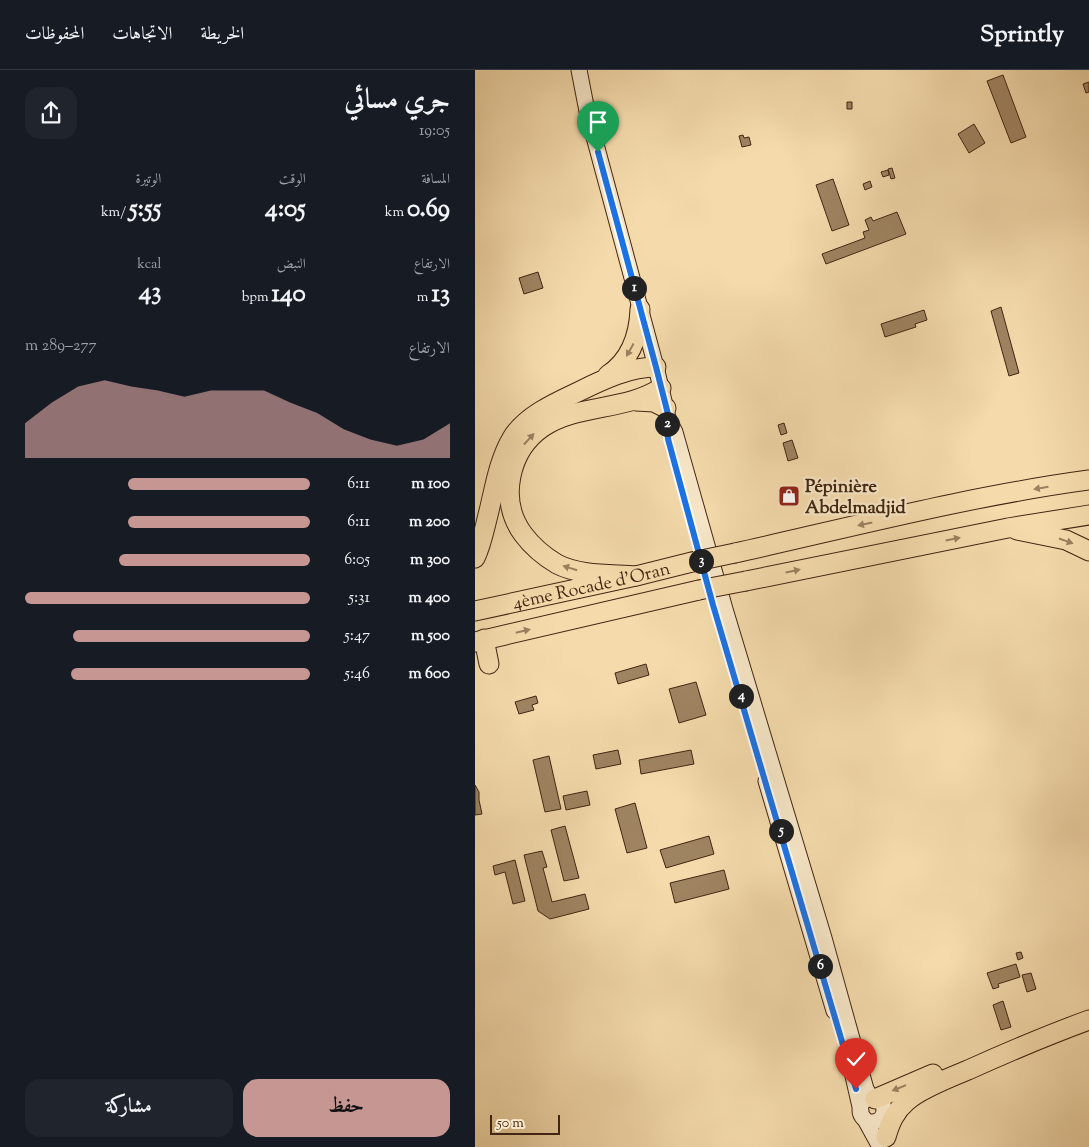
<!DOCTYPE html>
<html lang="ar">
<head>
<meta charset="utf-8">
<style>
  :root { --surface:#171b24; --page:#20242c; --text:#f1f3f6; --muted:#9ea1a6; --line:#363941; --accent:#c59692 }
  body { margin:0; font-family:"Sorts Mill Goudy",Amiri,serif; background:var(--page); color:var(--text); direction:rtl; height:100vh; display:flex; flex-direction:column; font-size:19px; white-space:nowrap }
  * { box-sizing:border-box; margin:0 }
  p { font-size:16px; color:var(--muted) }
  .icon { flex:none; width:28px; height:28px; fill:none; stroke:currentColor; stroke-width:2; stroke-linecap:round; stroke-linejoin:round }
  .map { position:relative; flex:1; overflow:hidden; direction:ltr }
  .side { display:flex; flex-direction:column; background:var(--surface); width:475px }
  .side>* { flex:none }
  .scale { position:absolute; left:15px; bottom:12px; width:70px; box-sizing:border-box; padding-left:5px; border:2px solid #422512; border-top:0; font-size:14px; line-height:18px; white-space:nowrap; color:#422512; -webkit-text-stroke:4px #f8e8c9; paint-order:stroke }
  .pin { position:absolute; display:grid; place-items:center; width:42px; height:42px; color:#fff; margin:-51px -21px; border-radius:50% 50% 50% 0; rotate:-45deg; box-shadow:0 0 5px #0007 }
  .pin .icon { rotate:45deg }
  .km { position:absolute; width:25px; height:25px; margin:-12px; border-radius:50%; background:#222; color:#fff; font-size:14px; line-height:25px; text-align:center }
  .round { display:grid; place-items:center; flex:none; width:52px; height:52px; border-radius:15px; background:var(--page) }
  .summary { display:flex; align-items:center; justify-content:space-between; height:85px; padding:0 25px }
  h1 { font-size:28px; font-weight:800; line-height:38px }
  .stats { display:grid; grid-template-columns:repeat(3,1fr); gap:8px; height:85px; padding:5px 25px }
  .stats div { display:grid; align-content:center }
  .stats b { font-size:25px; font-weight:800 }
  .stats small { font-size:14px; font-weight:400 }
  .stats p { font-size:14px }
  .chart { height:140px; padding:10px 25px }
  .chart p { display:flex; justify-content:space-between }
  .chart svg { width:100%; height:90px; margin-top:5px; fill:var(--accent); opacity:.7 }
  .cta { display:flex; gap:10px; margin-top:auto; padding:10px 25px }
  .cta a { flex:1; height:58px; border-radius:15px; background:var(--accent); color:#111; font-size:20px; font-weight:800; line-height:58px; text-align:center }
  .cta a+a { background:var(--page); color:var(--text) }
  ul { padding:0 25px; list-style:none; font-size:16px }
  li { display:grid; grid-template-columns:80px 60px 1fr; align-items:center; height:38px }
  li i { height:12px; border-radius:6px; background:var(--accent) }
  header { display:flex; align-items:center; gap:30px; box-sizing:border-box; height:70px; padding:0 25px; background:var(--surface); border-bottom:1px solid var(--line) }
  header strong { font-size:24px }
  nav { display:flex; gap:28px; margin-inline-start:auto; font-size:18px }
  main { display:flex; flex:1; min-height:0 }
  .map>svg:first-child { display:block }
</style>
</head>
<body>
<header>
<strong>Sprintly</strong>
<nav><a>الخريطة</a><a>الاتجاهات</a><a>المحفوظات</a></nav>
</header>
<main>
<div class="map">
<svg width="614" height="1077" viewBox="0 0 614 1077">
  <rect width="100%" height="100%" fill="#f5dbac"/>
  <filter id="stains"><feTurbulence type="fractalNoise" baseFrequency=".004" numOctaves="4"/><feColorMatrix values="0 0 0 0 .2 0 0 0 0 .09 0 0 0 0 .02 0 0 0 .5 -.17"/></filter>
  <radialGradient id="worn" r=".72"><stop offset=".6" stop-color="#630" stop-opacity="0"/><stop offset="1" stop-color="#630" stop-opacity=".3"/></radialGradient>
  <path fill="#9f8462" stroke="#422512" d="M528,5L551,67L536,73L512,11Z
    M614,12V22L611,23L608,14Z
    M372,32H377V39H372Z
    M499,54L510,73L494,83L483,64Z
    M268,65L269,68L274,67L276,75L267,77L264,66Z
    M417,98L420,108L416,109L413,99Z
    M413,100L414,105L408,107L406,102Z
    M358,109L374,155L357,161L341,115Z
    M395,111L397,117L390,120L388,114Z
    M422,142L431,164L351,194L347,184L390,168L388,162L394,160L390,150L396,147L398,151Z
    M63,202L68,218L49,224L44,208Z
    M526,237L544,303L534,306L516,241Z
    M449,240L452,250L440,254L441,257L410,267L406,254Z
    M309,353L312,363L306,365L303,355Z
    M317,370L323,388L313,391L308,373Z
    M171,594L174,605L143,614L140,603Z
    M221,612L231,645L204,653L194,619Z
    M61,626L63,633L57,635L59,640L44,644L40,632Z
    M143,680L146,694L121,699L118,685Z
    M216,680L219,694L166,704L164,690Z
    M74,686L86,739L70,742L58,690Z
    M0,715L4,722V730L7,744L0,745Z
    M112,721L115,735L91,740L88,726Z
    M160,733L172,778L152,783L140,739Z
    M90,756L104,808L89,811L76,760Z
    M234,766L239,784L191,798L185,780Z
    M67,781L72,797L68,798L77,832L110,824L114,839L75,849L63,841L49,785Z
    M40,790L50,831L38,834L30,802L20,805L18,796Z
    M249,800L254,819L200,833L195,813Z
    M546,882L548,888L543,890L541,883Z
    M541,894L545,907L523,914L524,917L518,919L512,903Z
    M556,903L561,919L552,922L547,905Z
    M528,931L536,957L526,960L518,935Z"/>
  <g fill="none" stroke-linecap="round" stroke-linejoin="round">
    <g stroke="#422512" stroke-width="17">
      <path id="secondary" d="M104,0L112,41L181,297L193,348L200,362L250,539L349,868L391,1019L396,1028
        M291,711L359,941
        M378,1006L386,1041
        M385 1040a12 12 0 1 1 24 0a12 12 0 1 1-24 0Z
        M389,1048L405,1077"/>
    </g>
    <g stroke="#422512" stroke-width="21">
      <g id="motorway">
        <path d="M133,305C156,290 164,265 165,239"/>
        <path d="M161,331L179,332L191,338"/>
        <path d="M542,460L591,470L614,481"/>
        <path d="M260,483C377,457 495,426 614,410"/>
        <path d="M0,488C7,474 10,456 14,441C20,416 24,390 37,368C51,345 82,332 105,321C129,309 155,297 181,297"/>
        <path d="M161,506C136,504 105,506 82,494C70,487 57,476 48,464C23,430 34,380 68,357C102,334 151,341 186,318"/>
        <path d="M271,511L533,458L614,445"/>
        <path id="s1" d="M0,541L161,506L217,492"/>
        <path d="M9,569L14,594"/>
        <path d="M0,572L224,520"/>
        <path d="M400,1029L458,1004"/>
        <path d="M411,1067C415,1053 420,1041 432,1031C445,1019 476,1007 493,1000C533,982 573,965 614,950"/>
      </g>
    </g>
    <use href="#secondary" stroke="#f8e8c9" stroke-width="15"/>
    <use href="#motorway" stroke="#f5dbac" stroke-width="19"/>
    <g stroke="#422512" stroke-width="21" stroke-linecap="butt">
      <path id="motorway-bridge" d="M217,492L260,483
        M224,520L271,511"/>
    </g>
    <use href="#motorway-bridge" stroke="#f5dbac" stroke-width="19"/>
  </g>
  <defs><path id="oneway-solid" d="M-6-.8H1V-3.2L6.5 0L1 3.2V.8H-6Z" transform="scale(1.25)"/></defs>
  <g fill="#9c805f">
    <use href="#oneway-solid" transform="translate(155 280) rotate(119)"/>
    <use href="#oneway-solid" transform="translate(54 369) rotate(-47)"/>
    <use href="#oneway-solid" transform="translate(566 418) rotate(171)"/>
    <use href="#oneway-solid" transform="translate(390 454) rotate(168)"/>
    <use href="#oneway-solid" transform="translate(478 469) rotate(-11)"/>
    <use href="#oneway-solid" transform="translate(591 471) rotate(19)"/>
    <use href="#oneway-solid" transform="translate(95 498) rotate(-163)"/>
    <use href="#oneway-solid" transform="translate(318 501) rotate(-12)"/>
    <use href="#oneway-solid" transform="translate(48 561) rotate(-13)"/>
    <use href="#oneway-solid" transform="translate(424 1018) rotate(158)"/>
  </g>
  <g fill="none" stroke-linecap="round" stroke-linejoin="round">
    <g stroke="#fff" stroke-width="10">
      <path id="route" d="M123,82L181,297L194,348L192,356L193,369L238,535L381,1019"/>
    </g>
    <use href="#route" stroke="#1a73e8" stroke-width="6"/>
  </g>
  <defs>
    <g id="shop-square" transform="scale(1.125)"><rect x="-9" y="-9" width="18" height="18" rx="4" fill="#8f2418" stroke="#f8e8c9"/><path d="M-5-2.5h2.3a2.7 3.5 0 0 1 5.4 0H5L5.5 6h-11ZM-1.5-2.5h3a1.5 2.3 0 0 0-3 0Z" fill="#fff"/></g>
  </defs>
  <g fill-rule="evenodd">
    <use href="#shop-square" x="314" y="426"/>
  </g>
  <g text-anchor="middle" stroke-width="4.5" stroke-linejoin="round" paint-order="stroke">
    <g font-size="18" font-weight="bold" fill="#422512" stroke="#f8e8c9" text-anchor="start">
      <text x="330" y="422">Pépinière<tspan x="330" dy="21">Abdelmadjid</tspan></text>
    </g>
    <g font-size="18" fill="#422512" stroke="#f8e8c9">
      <text dy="6" stroke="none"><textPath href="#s1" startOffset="119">4ème Rocade d'Oran</textPath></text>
    </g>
  </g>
  <rect width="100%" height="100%" filter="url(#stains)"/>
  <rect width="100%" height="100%" fill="url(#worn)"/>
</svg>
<div class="scale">50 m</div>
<div class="pin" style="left:123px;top:82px;background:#1e9e55"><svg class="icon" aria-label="arrive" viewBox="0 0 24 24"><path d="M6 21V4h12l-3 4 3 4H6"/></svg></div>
<div class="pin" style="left:381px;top:1019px;background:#d93025"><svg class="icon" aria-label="check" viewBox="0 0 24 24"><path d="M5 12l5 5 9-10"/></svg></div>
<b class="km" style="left:159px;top:218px">1</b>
<b class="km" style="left:192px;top:354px">2</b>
<b class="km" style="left:226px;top:491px">3</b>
<b class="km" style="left:266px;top:626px">4</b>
<b class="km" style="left:306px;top:761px">5</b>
<b class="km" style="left:345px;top:896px">6</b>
</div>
<section class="side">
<div class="summary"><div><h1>جري مسائي</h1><p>19:05</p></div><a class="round"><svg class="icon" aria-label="share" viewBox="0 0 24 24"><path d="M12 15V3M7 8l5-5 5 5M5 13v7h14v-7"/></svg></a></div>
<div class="stats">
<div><p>المسافة</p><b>0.69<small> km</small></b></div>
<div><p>الوقت</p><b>4:05</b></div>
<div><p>الوتيرة</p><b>5:55<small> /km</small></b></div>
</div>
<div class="stats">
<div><p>الارتفاع</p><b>13<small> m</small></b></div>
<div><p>النبض</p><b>140<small> bpm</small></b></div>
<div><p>kcal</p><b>43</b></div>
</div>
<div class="chart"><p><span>الارتفاع</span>277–289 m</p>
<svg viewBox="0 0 160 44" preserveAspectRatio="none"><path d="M0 44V27L10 17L20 9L30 6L40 9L50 11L60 14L70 11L80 11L90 11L100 17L110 22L120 30L130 35L140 38L150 35L160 27V44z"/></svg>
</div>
<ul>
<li><b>100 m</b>6:11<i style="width:64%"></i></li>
<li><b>200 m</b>6:11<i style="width:64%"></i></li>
<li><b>300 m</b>6:05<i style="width:67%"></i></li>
<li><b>400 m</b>5:31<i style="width:100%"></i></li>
<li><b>500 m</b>5:47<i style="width:83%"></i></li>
<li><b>600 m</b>5:46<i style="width:84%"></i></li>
</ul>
<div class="cta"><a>حفظ</a><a>مشاركة</a></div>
</section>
</main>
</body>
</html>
